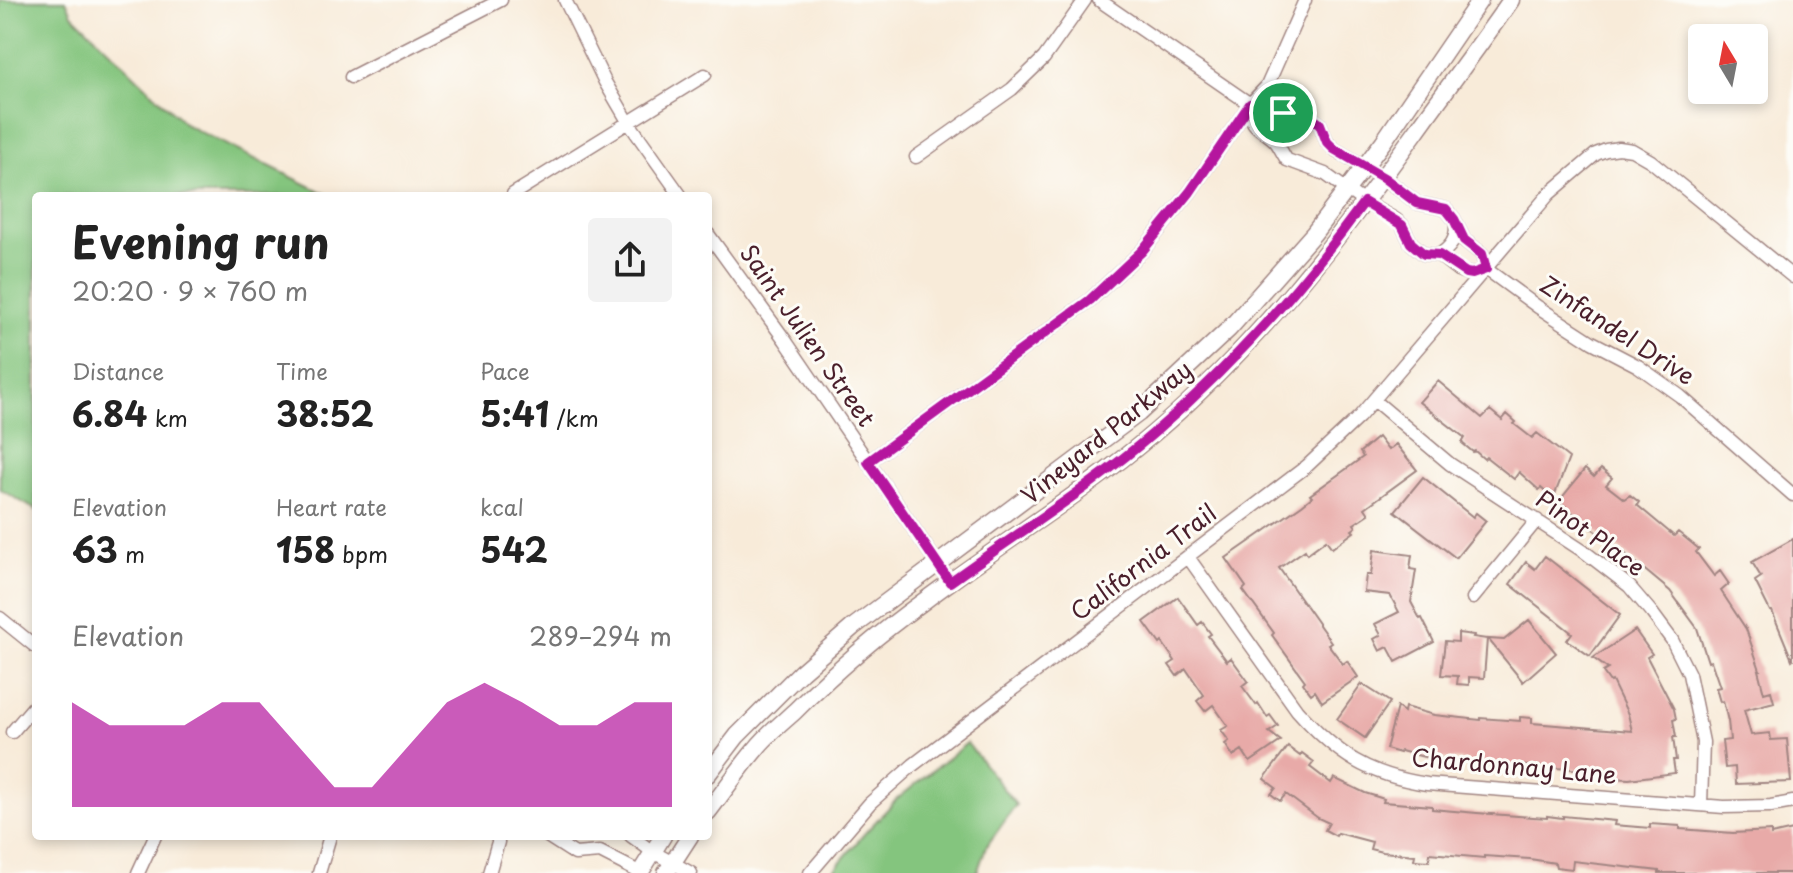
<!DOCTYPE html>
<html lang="en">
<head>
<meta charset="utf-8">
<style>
  :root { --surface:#fff; --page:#f2f2f2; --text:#222; --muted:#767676; --accent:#b5179e }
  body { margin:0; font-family:"Playpen Sans",sans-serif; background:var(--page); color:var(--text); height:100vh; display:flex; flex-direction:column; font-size:30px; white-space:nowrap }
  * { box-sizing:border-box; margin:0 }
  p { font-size:26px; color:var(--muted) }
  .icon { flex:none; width:44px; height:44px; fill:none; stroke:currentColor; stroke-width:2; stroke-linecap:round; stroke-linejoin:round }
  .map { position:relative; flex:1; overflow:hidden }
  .sheet { position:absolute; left:32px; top:192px; width:680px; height:648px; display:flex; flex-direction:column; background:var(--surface); border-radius:8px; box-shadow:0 4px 12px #0003 }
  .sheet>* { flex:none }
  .needle { width:52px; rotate:350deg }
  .tools { position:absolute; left:1688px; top:24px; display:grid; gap:16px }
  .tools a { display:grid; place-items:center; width:80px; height:80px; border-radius:8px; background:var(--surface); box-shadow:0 4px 12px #0003; font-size:40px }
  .pin { position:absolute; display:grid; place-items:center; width:68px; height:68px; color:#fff; margin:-34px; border:4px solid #fff; border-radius:50%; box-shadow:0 2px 8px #0007 }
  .round { display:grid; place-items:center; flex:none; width:84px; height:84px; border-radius:8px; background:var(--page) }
  .overview { display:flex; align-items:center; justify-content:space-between; height:136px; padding:0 40px }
  h1 { font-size:44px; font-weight:700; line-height:60px }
  .stats { display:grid; grid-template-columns:repeat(3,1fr); gap:12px; height:136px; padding:8px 40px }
  .stats div { display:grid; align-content:center }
  .stats b { font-size:34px; font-weight:700 }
  .stats small { font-size:22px; font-weight:400 }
  .stats p { font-size:22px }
  .chart { height:224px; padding:16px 40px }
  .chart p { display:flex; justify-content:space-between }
  .chart svg { width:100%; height:144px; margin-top:8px; fill:var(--accent); opacity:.7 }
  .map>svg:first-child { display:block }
</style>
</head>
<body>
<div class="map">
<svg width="1793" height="873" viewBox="0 0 1793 873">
  <rect width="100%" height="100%" fill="#fdfcf7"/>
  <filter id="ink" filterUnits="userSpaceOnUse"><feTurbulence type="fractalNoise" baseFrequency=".0125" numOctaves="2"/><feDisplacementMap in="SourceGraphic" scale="16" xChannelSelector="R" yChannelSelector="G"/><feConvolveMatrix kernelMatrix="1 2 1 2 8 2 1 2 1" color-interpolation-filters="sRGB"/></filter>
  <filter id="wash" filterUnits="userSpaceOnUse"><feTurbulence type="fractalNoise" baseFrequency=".006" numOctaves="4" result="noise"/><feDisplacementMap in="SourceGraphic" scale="32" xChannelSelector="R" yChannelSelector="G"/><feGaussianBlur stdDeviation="1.8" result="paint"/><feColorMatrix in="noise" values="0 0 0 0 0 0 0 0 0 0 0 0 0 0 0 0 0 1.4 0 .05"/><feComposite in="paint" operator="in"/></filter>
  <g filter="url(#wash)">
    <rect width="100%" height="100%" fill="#f8ebd9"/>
    <path fill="#84c57e" stroke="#677254" stroke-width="2" d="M0,0H66L72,14L186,125L330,196H36V510L0,489Z
      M967,743L1016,805L986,847L977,873H831L864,834L896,800Z"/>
    <g id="blocks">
      <path fill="#e8aaa8" d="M1438,381L1482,418L1490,410L1502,420L1507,414L1516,422L1514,424L1532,438L1537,433L1569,458L1553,499L1541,488L1539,490L1519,472L1514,479L1486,457L1484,459L1475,451L1473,452L1462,443L1465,438L1419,402Z
        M1378,437L1388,450L1396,444L1417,470L1365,508L1369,514L1354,524L1356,527L1352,530L1354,532L1332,548L1326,540L1307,554L1305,550L1279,568L1331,642L1328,644L1343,664L1347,661L1358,677L1322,702L1315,691L1311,694L1303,683L1305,681L1272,635L1274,633L1243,590L1246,587L1226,558L1302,505L1312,497L1310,495L1363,457L1360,452Z
        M1585,469L1594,477L1601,469L1612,478L1606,485L1624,499L1630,495L1639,502L1637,505L1674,536L1678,532L1699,549L1696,552L1714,576L1720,571L1729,584L1721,591L1746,629L1760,670H1758L1764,693L1771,691L1774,702L1744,710L1751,735L1770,733L1771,740L1787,739L1791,782L1736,784L1735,767L1725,768L1722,741L1730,740L1728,721L1723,701L1720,702L1716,688L1720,687L1711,661L1708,662L1697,628L1670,591L1622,551L1585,523L1559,501Z
        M1423,477L1473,517L1476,513L1486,521L1456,558L1395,511Z
        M1793,539V659L1792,660L1772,611H1770L1755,581L1761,577L1752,562Z
        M1374,550L1412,555L1410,569L1416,570L1411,602L1420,619L1422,618L1434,642L1396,662L1388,647L1380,651L1374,639L1381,635L1375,624L1399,612L1390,595L1364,592L1366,575H1371Z
        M1545,556L1620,615L1590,656L1567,640L1572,633L1510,584L1526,562L1535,569Z
        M1178,597L1198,625L1202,622L1211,634L1208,636L1227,661L1231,658L1248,681L1242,686L1256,705L1258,703L1267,717L1270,715L1278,726L1269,732L1281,741L1250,762L1242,750L1233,756L1225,744L1229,741L1221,730L1228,726L1213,705L1205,711L1197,701L1204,695L1186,669L1177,676L1169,665L1175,661L1162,642L1160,644L1144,622Z
        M1529,620L1556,653L1523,682L1488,639L1504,640Z
        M1635,630L1652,654L1647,657L1674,709L1676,719L1673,720L1676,737H1673L1676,760H1673L1675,773L1629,779L1596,777L1597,771L1528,766L1515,765L1514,767L1468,764V761L1424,757L1401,751L1400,753L1386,749L1397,707L1404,712L1405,707L1434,715L1480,720V718L1520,721V717L1532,718V723L1632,731L1628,714L1612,681L1610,682L1603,672L1608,669L1593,658Z
        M1458,633L1474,635L1473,637L1487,639L1484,678L1469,677V685L1457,684L1458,676L1441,675L1445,641L1458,642Z
        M1362,684L1390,702L1365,738L1337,719Z
        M1288,747L1300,756L1302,753L1314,762L1310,767L1331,783L1334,778L1365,793L1384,799L1383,802L1432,806V809L1477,813L1547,818V816L1563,818V816L1615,821L1614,825L1650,828V824L1680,826V829L1733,833L1771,831V835L1793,830V873H1659V871L1573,861L1572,869L1556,867L1555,863L1530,859L1484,856V858L1430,853L1429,861L1414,860L1415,855L1382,852L1370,849L1372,842L1338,833L1336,836L1325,830L1329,823L1318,818L1286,794L1280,801L1271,794L1276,788L1264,779Z"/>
    </g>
  </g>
  <g filter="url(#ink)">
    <use href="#blocks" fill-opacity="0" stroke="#a18582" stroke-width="2"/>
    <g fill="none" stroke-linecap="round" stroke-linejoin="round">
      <g stroke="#a18582" stroke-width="15">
        <path id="minor" d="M565,0L605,82L629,123L681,196
          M1099,0L1250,104C1272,100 1276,111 1296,116
          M351,77L501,0
          M1250,104C1249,130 1262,127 1276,142C1280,147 1283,155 1287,160L1325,174L1364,202L1395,219L1402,225L1411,243L1424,254L1439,255L1458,270L1466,273L1472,274L1483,270
          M1277,143L1279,129L1283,121L1299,116L1312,118L1320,124L1327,142L1334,149L1384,178L1417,203L1446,209L1454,219L1464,240L1482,254L1486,269L1538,307L1592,342L1638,366L1680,396L1793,495
          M916,157L1012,89L1044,58L1085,0
          M513,194L705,75
          M708,234L785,340L950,582
          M1439,255C1451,247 1456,240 1456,226
          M1374,400L1450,464L1586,553L1629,586L1652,613L1672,640L1689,674L1703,742L1701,805
          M868,462L1090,300L1142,251L1190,192L1250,104L1267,86L1305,0
          M1188,557L1297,710C1337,755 1368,775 1427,784L1724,807L1771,806L1793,802
          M1473,598L1537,520
          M0,618L36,647
          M12,732L36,704
          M547,836L575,854L600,852L641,873
          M631,836L653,852L691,873
          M138,873L155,836
          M319,873L330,836
          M489,873L498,842V836
          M810,873L870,803L913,765L1307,466L1359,417L1549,194L1596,154L1606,150L1619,148L1632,150L1651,161L1793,277"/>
      </g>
      <g stroke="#a18582" stroke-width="19">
        <path id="tertiary" d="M708,774L737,736L801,672L853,627L1139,413L1229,329L1314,233L1383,142L1480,0
          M708,812C724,791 739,769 756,749C767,735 782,723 795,711C835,671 878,634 924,601C1000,544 1081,495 1154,433C1256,347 1337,241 1415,133C1447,88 1480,45 1511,0
          M640,873L663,836
          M666,873L690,836"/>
      </g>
      <use href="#minor" stroke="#fff" stroke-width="12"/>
      <use href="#tertiary" stroke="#fff" stroke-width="16"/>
    </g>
  </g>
  <g fill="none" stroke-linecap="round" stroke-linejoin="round" filter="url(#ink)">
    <g stroke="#fff" stroke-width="16">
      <path id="route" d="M1261,102L1268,103L1283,113L1312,118L1320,124L1327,142L1334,149L1384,178L1417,203L1446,209L1454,219L1464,240L1482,254L1486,269L1472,274L1466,273L1439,255L1424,254L1411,243L1402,225L1364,202C1303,286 1235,363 1156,431C1092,487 1019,532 950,582L868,462L1090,300L1142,251L1190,192L1250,104Z"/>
    </g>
    <use href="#route" stroke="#b5179e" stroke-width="10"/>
  </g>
  <g text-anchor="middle" stroke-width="6" stroke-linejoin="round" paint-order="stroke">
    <g font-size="24" fill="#4a1f2b" stroke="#fdfcf7">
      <text transform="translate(1617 331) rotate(33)" y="8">Zinfandel Drive</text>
      <text transform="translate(807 336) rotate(55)" y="8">Saint Julien Street</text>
      <text transform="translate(1107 433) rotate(-39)" y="8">Vineyard Parkway</text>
      <text transform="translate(1590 534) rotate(36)" y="8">Pinot Place</text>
      <text transform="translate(1144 563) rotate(-37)" y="8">California Trail</text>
      <text transform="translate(1514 767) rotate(5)" y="8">Chardonnay Lane</text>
    </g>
  </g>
</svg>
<div class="tools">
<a><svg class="needle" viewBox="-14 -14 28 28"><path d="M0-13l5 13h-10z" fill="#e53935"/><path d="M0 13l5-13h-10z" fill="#767676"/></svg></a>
</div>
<div class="pin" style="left:1283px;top:113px;background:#1e9e55"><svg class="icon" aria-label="arrive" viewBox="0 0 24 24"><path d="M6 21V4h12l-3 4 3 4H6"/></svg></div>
<section class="sheet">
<div class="overview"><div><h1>Evening run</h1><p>20:20 · 9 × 760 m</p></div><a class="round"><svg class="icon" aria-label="share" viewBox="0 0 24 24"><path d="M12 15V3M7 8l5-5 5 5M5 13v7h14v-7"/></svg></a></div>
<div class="stats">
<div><p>Distance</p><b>6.84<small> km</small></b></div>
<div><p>Time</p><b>38:52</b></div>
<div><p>Pace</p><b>5:41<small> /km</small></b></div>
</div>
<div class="stats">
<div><p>Elevation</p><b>63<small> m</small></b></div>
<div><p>Heart rate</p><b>158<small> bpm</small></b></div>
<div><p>kcal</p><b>542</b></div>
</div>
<div class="chart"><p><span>Elevation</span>289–294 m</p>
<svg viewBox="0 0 160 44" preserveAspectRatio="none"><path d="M0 44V12L10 19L20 19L30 19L40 12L50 12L60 25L70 38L80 38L90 25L100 12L110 6L120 12L130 19L140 19L150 12L160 12V44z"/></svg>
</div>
</section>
</div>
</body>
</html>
